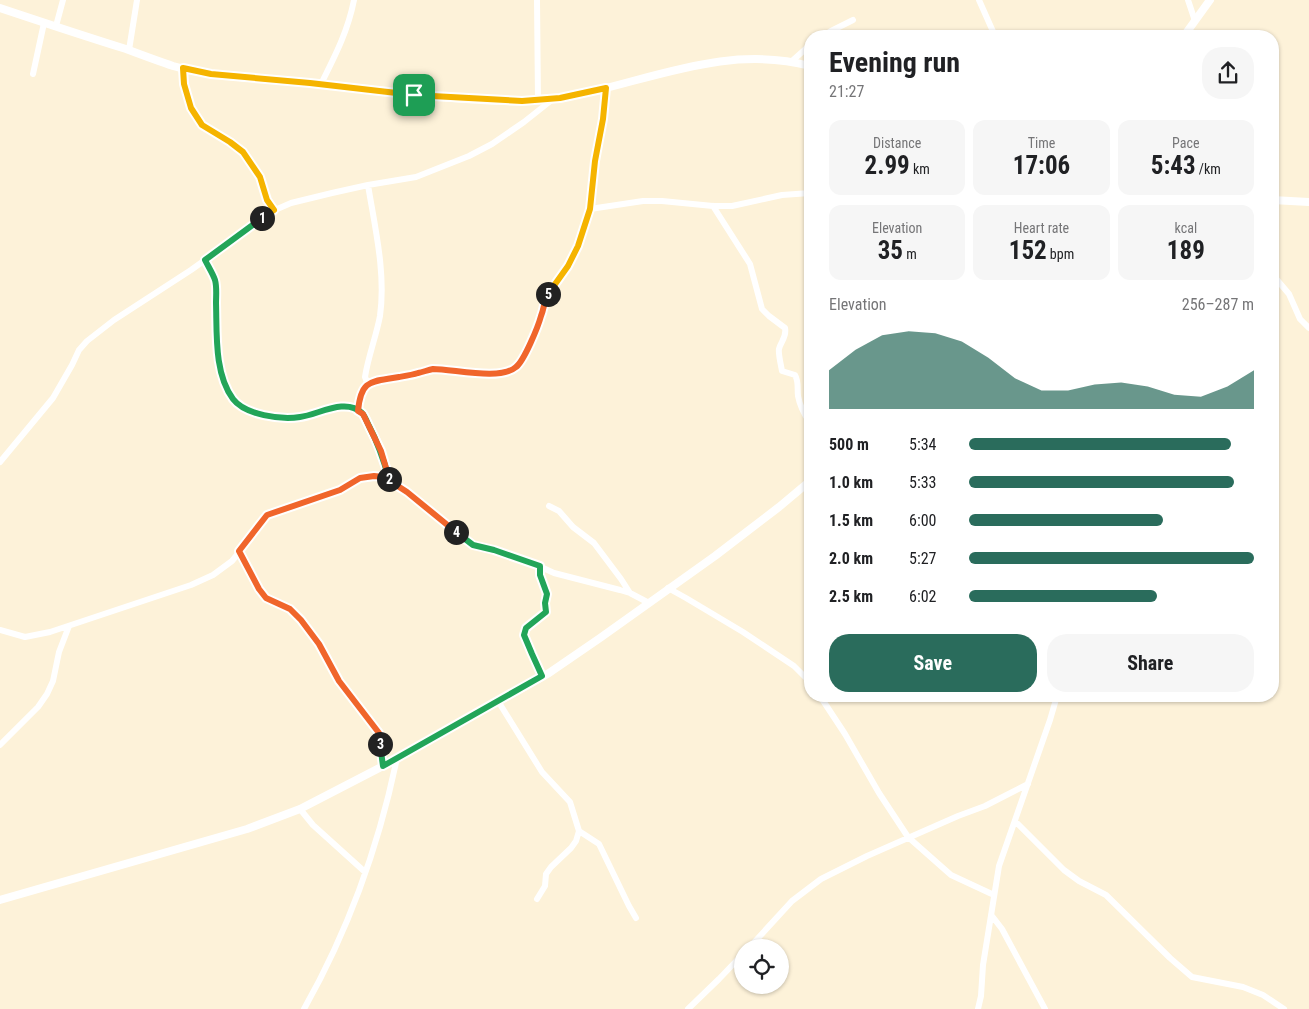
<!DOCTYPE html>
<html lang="en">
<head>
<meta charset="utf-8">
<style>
  :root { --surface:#fff; --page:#f6f6f6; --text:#202124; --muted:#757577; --accent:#2a6c5c }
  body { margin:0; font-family:"Roboto Condensed",sans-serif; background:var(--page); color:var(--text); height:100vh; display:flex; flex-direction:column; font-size:19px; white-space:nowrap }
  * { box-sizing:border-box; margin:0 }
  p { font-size:16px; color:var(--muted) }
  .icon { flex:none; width:28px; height:28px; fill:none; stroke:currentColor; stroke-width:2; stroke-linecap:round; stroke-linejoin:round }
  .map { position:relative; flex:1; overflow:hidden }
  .drawer { position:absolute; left:804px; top:30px; width:475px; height:672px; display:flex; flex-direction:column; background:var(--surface); border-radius:20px; box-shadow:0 1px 4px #0004 }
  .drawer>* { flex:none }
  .tools { position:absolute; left:734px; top:939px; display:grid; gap:10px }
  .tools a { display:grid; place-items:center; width:55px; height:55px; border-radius:50%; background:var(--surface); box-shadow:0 1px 4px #0004; font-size:25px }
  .pin { position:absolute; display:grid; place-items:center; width:42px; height:42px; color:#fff; margin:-21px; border-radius:10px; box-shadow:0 2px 8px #0006 }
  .km { position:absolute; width:25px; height:25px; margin:-12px; border-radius:50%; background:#222; color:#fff; font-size:14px; line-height:25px; text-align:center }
  .round { display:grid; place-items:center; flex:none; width:52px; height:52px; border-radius:20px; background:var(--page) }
  .headline { display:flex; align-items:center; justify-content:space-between; height:85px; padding:0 25px }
  h1 { font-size:28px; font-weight:700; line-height:38px }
  .stats { display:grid; grid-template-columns:repeat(3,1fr); gap:8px; height:85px; padding:5px 25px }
  .stats div { display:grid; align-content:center; border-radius:12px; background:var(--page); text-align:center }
  .stats b { font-size:25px; font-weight:700 }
  .stats small { font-size:14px; font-weight:400 }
  .stats p { font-size:14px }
  .chart { height:140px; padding:10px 25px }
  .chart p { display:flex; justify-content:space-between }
  .chart svg { width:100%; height:90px; margin-top:5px; fill:var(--accent); opacity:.7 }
  .action { display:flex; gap:10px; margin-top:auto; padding:10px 25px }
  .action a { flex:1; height:58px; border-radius:20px; background:var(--accent); color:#fff; font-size:20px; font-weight:700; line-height:58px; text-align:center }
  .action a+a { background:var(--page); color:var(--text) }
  ul { padding:0 25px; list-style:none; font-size:16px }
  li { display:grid; grid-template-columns:80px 60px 1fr; align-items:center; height:38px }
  li i { height:12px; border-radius:6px; background:var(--accent) }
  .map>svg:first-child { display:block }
</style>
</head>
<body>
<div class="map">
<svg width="1309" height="1009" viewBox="0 0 1309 1009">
  <rect width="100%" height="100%" fill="#fdf2d9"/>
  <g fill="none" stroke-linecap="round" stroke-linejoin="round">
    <path stroke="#fff" stroke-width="6" d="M537,0L538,100
      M979,0L995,36
      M1188,0L1195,21
      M56,26L63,0
      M823,36L831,31L853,20
      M129,50L137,0
      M792,61L810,45
      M183,68L184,83L191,108L202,125L230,142L243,152L260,177L267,200L275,210
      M33,74L44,23
      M321,84C335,56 348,31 354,0
      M713,206L750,264L762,309L769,316L785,328C787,337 781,341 779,349C778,353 781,365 782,371L795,375C799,382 797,388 798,396C800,407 804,414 810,423
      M590,209L643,201H662L713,206H732L782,195L810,193
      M205,260C208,266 213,274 215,281C217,287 216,296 216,303C217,332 214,377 233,399C246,415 282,420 301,417C318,414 349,398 363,414C365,417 367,421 368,424C378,443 384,461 390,481
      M1272,274L1289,294L1300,319L1309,328
      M368,384L365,377C368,357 376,337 380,316C386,273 375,228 368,185
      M359,411L360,396L368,384L374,380L417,373L430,369L492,374L510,371L517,366L525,355L541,317L546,296L568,266L578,246L590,209L595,161L603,119L606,88
      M0,462L53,398L72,365L79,350L87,341L114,320L191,270L275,210L291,203L332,193L368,185L416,177L469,156L492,144L524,122L553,99
      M549,506L559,511L573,527L594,543L621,579L630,593
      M239,551L259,589L266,598L290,609L301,620L319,645L339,681L359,708L372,722L379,733L383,766
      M540,566L539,575L547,594L545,603L546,612L526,628L524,635L532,654L542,676
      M668,588L686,598L743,632L794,666L810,682
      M0,630L25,637L50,632L191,585L213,575L232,561L245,545L267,515L340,490L359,478L374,476L383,477L407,492L473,545L528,561L554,573L620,590L630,593L649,603
      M820,696L845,734L879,793L908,837L951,875L994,895
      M498,701L542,772L570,802L579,831L576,841L571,848L551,867L546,874L545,886L537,899
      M0,745L38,707L47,694L53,681L59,652L69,626
      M300,809L313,825L365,872
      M1015,821L1064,870L1079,881L1106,895L1170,958L1192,977L1243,987L1263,995L1284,1009
      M579,831L599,844L629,906L636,918
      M992,916L1002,929L1045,1009
      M749,948L792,901L821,879L867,856L958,816L985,806L1028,784
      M304,1009C348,931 379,845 397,758
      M688,1009L719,979L742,955
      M978,1009L981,996L983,965L999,866L1050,720L1057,696"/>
    <path stroke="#fff" stroke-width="8" d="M0,8C42,22 84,36 126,49C142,55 158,61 173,66C218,79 267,78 313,83C364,89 415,95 466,99C486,100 505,102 525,101C537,100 550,100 562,98C645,83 724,43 810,66
      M1184,36L1210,0
      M1272,200L1309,202
      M0,900L247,829L300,809L389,763L549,673L600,638L715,556L779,507L810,481"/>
  </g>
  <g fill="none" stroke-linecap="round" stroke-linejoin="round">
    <g stroke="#fff" stroke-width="10">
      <path id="split-1" d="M262,218L274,210L267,200L260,177L243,152L230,142L202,125L191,108L184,84L183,68L211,74L310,83L414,95"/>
    </g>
    <g stroke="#fff" stroke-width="10">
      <path id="split-2" d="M262,218L205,260C208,266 213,274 215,280C217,287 216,296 216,303C217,333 214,373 233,399C245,415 281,420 300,417C318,415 345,397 362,413C365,416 367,422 369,426C378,443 384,461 389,479"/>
    </g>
    <g stroke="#fff" stroke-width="10">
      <path id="split-3" d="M380,744L379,733L339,681L319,644L301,620L290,609L266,598L259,589L239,551L267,515L340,490L360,478L374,476L383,477L390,481L389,479"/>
    </g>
    <g stroke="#fff" stroke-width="10">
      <path id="split-4" d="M380,744L383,766L542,676L532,654L524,635L526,628L546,612L545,603L547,594L540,575V566L494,550L473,545L456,532"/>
    </g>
    <g stroke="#fff" stroke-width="10">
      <path id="split-5" d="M456,532L407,492L390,481L381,451L363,414L358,411C361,378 372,382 399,377C405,376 412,375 418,373C423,372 428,370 433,369C454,369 500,381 516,367C524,361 538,327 541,316C544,309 544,301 548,294"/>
    </g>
    <g stroke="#fff" stroke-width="10">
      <path id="split-6" d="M414,95L522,101L560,98L606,88L603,119L595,161L590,209L578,246L568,266L548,294"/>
    </g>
    <use href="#split-1" stroke="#f5b400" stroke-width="6"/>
    <use href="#split-2" stroke="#22a559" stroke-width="6"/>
    <use href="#split-3" stroke="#f0652b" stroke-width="6"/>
    <use href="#split-4" stroke="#22a559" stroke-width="6"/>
    <use href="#split-5" stroke="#f0652b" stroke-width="6"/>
    <use href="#split-6" stroke="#f5b400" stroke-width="6"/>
  </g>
</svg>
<div class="tools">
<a><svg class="icon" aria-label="locate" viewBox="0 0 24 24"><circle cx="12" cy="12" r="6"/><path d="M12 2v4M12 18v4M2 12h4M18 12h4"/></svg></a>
</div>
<div class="pin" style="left:414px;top:95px;background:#1e9e55"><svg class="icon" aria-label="arrive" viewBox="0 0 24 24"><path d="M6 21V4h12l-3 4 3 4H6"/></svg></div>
<b class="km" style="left:262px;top:218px">1</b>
<b class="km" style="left:389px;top:479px">2</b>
<b class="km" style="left:380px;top:744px">3</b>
<b class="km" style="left:456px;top:532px">4</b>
<b class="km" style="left:548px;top:294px">5</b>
<section class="drawer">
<div class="headline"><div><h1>Evening run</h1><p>21:27</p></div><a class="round"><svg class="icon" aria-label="share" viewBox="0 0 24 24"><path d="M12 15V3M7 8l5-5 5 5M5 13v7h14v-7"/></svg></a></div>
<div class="stats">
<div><p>Distance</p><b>2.99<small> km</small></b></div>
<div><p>Time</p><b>17:06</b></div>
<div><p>Pace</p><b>5:43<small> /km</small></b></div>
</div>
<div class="stats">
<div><p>Elevation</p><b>35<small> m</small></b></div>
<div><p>Heart rate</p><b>152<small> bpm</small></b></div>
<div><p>kcal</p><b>189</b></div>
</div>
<div class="chart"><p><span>Elevation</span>256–287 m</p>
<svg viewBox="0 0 160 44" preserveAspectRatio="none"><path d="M0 44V25L10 15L20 8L30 6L40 7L50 11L60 19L70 29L80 35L90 35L100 32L110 31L120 33L130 37L140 38L150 33L160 25V44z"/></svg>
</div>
<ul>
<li><b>500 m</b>5:34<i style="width:92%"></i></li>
<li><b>1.0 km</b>5:33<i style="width:93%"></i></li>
<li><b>1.5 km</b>6:00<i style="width:68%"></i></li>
<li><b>2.0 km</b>5:27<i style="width:100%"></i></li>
<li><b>2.5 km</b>6:02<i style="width:66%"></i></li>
</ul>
<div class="action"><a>Save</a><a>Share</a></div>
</section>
</div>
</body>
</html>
